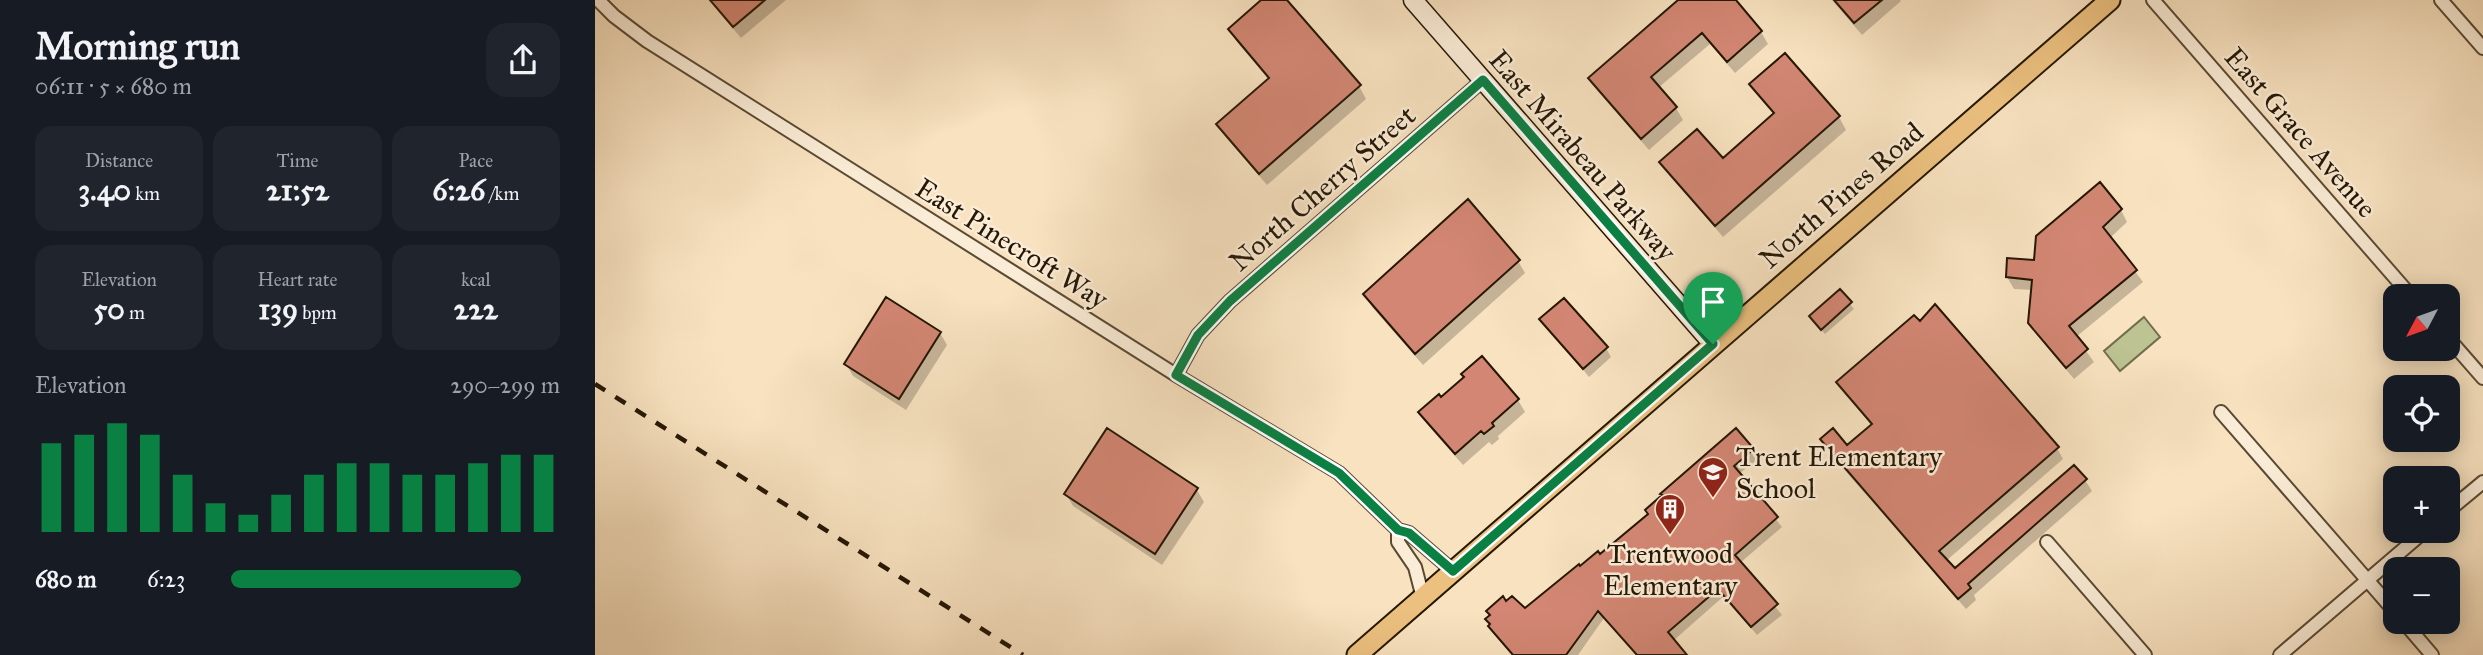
<!DOCTYPE html>
<html lang="en">
<head>
<meta charset="utf-8">
<style>
  :root { --surface:#171b24; --page:#20242c; --text:#f1f3f6; --muted:#9ea1a6; --accent:#0b8043 }
  body { margin:0; font-family:"IM FELL Great Primer",serif; background:var(--page); color:var(--text); height:100vh; display:flex; flex-direction:column; font-size:26px; white-space:nowrap }
  * { box-sizing:border-box; margin:0 }
  p { font-size:23px; color:var(--muted) }
  .icon { flex:none; width:38px; height:38px; fill:none; stroke:currentColor; stroke-width:2; stroke-linecap:round; stroke-linejoin:round }
  .map { position:relative; flex:1; overflow:hidden }
  .sheet { display:flex; flex-direction:column; background:var(--surface); width:595px }
  .sheet>* { flex:none }
  .needle { width:46px; rotate:229deg }
  .controls { position:absolute; left:1788px; top:284px; display:grid; gap:14px }
  .controls a { display:grid; place-items:center; width:77px; height:77px; border-radius:14px; background:var(--surface); box-shadow:0 4px 18px #0003; font-size:35px }
  .pin { position:absolute; display:grid; place-items:center; width:60px; height:60px; color:#fff; margin:-72px -30px; border-radius:50% 50% 50% 0; rotate:-45deg; box-shadow:0 0 7px #0007 }
  .pin .icon { rotate:45deg }
  .round { display:grid; place-items:center; flex:none; width:74px; height:74px; border-radius:21px; background:var(--page) }
  .summary { display:flex; align-items:center; justify-content:space-between; height:119px; padding:0 35px }
  h1 { font-size:38px; font-weight:800; line-height:52px }
  .stats { display:grid; grid-template-columns:repeat(3,1fr); gap:10px; height:119px; padding:7px 35px }
  .stats div { display:grid; align-content:center; border-radius:18px; background:var(--page); text-align:center }
  .stats b { font-size:30px; font-weight:800 }
  .stats small { font-size:19px; font-weight:400 }
  .stats p { font-size:19px }
  .chart { height:196px; padding:14px 35px }
  .chart p { display:flex; justify-content:space-between }
  .chart svg { width:100%; height:126px; margin-top:7px; stroke:var(--accent); stroke-width:6 }
  ul { padding:0 35px; list-style:none; font-size:23px }
  li { display:grid; grid-template-columns:112px 84px 1fr; align-items:center; height:52px }
  li i { height:18px; border-radius:9px; background:var(--accent) }
  main { display:flex; flex:1; min-height:0 }
  .map>svg:first-child { display:block }
</style>
</head>
<body>
<main>
<section class="sheet">
<div class="summary"><div><h1>Morning run</h1><p>06:11 · 5 × 680 m</p></div><a class="round"><svg class="icon" aria-label="share" viewBox="0 0 24 24"><path d="M12 15V3M7 8l5-5 5 5M5 13v7h14v-7"/></svg></a></div>
<div class="stats">
<div><p>Distance</p><b>3.40<small> km</small></b></div>
<div><p>Time</p><b>21:52</b></div>
<div><p>Pace</p><b>6:26<small> /km</small></b></div>
</div>
<div class="stats">
<div><p>Elevation</p><b>50<small> m</small></b></div>
<div><p>Heart rate</p><b>139<small> bpm</small></b></div>
<div><p>kcal</p><b>222</b></div>
</div>
<div class="chart"><p><span>Elevation</span>290–299 m</p>
<svg viewBox="0 0 160 44" preserveAspectRatio="none"><path d="M5 44V13M15 44V10M25 44V6M35 44V10M45 44V24M55 44V34M65 44V38M75 44V31M85 44V24M95 44V20M105 44V20M115 44V24M125 44V24M135 44V20M145 44V17M155 44V17"/></svg>
</div>
<ul>
<li><b>680 m</b>6:23<i style="width:88%"></i></li>
</ul>
</section>
<div class="map">
<svg width="1888" height="655" viewBox="0 0 1888 655">
  <rect width="100%" height="100%" fill="#f8e2c0"/>
  <filter id="stains"><feTurbulence type="fractalNoise" baseFrequency=".00286" numOctaves="4"/><feColorMatrix values="0 0 0 0 .2 0 0 0 0 .09 0 0 0 0 .02 0 0 0 .5 -.17"/></filter>
  <radialGradient id="worn" r=".72"><stop offset=".6" stop-color="#630" stop-opacity="0"/><stop offset="1" stop-color="#630" stop-opacity=".3"/></radialGradient>
  <path fill="#bdc392" stroke="#716d4c" stroke-width="2" d="M1549,317L1565,337L1525,371L1509,351Z"/>
  <path fill="#0003" d="M114,0H191L146,38Z
    M669,0H690L764,86L771,99L672,185L630,136L623,124L675,80L642,42L635,30Z
    M1086,0H1138L1166,32L1173,44L1140,73L1115,44L1063,88L1081,108L1088,120L1054,150L1003,91L996,79Z
    M1237,0H1305L1306,1L1267,35Z
    M1190,55L1244,117L1251,130L1128,237L1074,174L1067,162L1127,160L1180,115L1157,84Z
    M1526,210L1532,222L1515,238L1548,282L1481,337L1499,362L1479,379L1442,335L1435,322L1438,290L1419,289L1412,277Z
    M923,261L930,273L828,365L777,307L770,295Z
    M1245,291L1259,309L1230,334L1219,322Z
    M947,319L1011,348L1016,357L994,377Z
    M345,333L352,345L311,410L258,376L251,364Z
    M1243,383L1462,448L1468,459L1351,561L1359,571L1490,480L1497,491L1379,595L1381,600L1371,609L1233,451L1227,440L1252,448L1277,426Z
    M846,399L923,400L930,412L903,436L904,439L897,445L894,442L868,465L832,424L825,412Z
    M1157,450L1163,459L1144,474L1187,527L1145,563L1187,615L1162,635L1129,596L1078,641L1090,655H1041L1009,618L983,655H917L900,635L895,626L911,603L930,610L985,569Z
    M602,490L609,502L567,565L478,506L471,494Z"/>
  <path fill="#d28673" stroke="#251705" stroke-width="2" d="M115,0H170L138,27Z
    M666,0H692L766,85L664,174L621,124L674,78L633,29Z
    M1083,0H1141L1167,31L1132,62L1107,33L1056,77L1082,107L1046,139L993,78Z
    M1239,0H1287L1259,23Z
    M1190,53L1245,116L1120,226L1064,162L1102,129L1128,158L1179,113L1154,84Z
    M1505,182L1527,209L1508,227L1542,270L1474,326L1493,349L1471,368L1433,323L1437,280L1411,277L1412,258L1439,260L1441,236Z
    M873,199L925,260L820,354L768,294Z
    M1245,289L1257,302L1226,330L1214,316Z
    M291,297L346,332L304,399L249,364Z
    M969,298L1013,347L988,369L944,319Z
    M1340,304L1464,447L1344,551L1360,568L1479,465L1492,479L1373,584L1376,588L1363,599L1225,439L1238,428L1252,445L1277,424L1241,382L1319,315L1325,321Z
    M887,356L924,399L897,423L899,426L889,434L886,431L860,454L823,412L844,394L846,397L869,377L866,374Z
    M512,428L603,488L560,554L469,494Z
    M1141,428L1159,449L1139,466L1183,517L1140,555L1183,604L1156,627L1123,589L1073,632L1092,655H1042L1003,611L971,655H918L893,626L895,624L890,619L895,615L891,611L908,596L911,601L917,596L930,608L984,564L985,566L1003,551L1005,554L1053,514L1050,510L1067,495L1065,494Z"/>
  <g fill="none" stroke-linecap="round" stroke-linejoin="round">
    <g stroke="#5a4a34" stroke-width="16">
      <path id="street" d="M3,0L19,16L52,41L581,375L744,473L803,530L814,533L858,571
        M1558,0L1816,296
        M1846,0L1888,48
        M1853,338L1888,378
        M581,375L603,335L635,301L888,80
        M1626,412L1801,613
        M1853,511L1888,482
        M803,530V542L820,567L828,598
        M1452,542L1550,655
        M1808,621L1837,655
        M1685,655L1831,530"/>
    </g>
    <g stroke="#251705" stroke-width="21">
      <path id="secondary" d="M818,0L1118,344"/>
    </g>
    <g stroke="#251705" stroke-width="23">
      <path id="primary" d="M762,655L1515,0"/>
    </g>
    <use href="#street" stroke="#faecd6" stroke-width="12"/>
    <use href="#secondary" stroke="#faecd6" stroke-width="18"/>
    <use href="#primary" stroke="#ecc180" stroke-width="19"/>
    <path stroke="#251705" stroke-width="4.5" stroke-dasharray="12 12" stroke-linecap="butt" d="M0,384L428,655"/>
  </g>
  <g fill="none" stroke-linecap="round" stroke-linejoin="round">
    <g stroke="#fff" stroke-width="14">
      <path id="route" d="M888,80L1118,344L858,571L814,533L803,530L744,473L581,375L603,335L635,301Z"/>
    </g>
    <use href="#route" stroke="#0b8043" stroke-width="9"/>
  </g>
  <defs>
    <g id="school-pin" transform="scale(1.575)"><path d="M0 17L-7.5 6A9.5 9.5 0 1 1 7.5 6Z" fill="#8f2418" stroke="#faecd6"/><path d="M0-5L7-2L0 1L-7-2ZM-4 1L0 2.5L4 1V4Q0 6-4 4Z" fill="#fff"/></g>
    <g id="building-pin" transform="scale(1.575)"><path d="M0 17L-7.5 6A9.5 9.5 0 1 1 7.5 6Z" fill="#8f2418" stroke="#faecd6"/><path d="M-4-6H4V6H1V3H-1V6H-4ZM-2.5-4.3h1.7v1.8h-1.7ZM.8-4.3h1.7v1.8H.8ZM-2.5-1h1.7V.8h-1.7ZM.8-1h1.7V.8H.8Z" fill="#fff"/></g>
  </defs>
  <g fill-rule="evenodd">
    <use href="#school-pin" x="1118" y="472"/>
    <use href="#building-pin" x="1075" y="509"/>
  </g>
  <g text-anchor="middle" stroke-width="5" stroke-linejoin="round" paint-order="stroke">
    <g font-size="28" fill="#251705" stroke="#faecd6">
      <text transform="translate(1706 132) rotate(49)" y="10">East Grace Avenue</text>
      <text transform="translate(988 155) rotate(49)" y="10">East Mirabeau Parkway</text>
      <text transform="translate(727 188) rotate(-41)" y="10">North Cherry Street</text>
      <text transform="translate(1246 195) rotate(-41)" y="10">North Pines Road</text>
      <text transform="translate(417 243) rotate(32)" y="10">East Pinecroft Way</text>
    </g>
    <g font-size="28" fill="#251705" stroke="#faecd6" text-anchor="start">
      <text x="1141" y="466">Trent Elementary<tspan x="1141" dy="32">School</tspan></text>
      <text x="1075" y="563" text-anchor="middle">Trentwood<tspan x="1075" dy="32">Elementary</tspan></text>
    </g>
  </g>
  <rect width="100%" height="100%" filter="url(#stains)"/>
  <rect width="100%" height="100%" fill="url(#worn)"/>
</svg>
<div class="controls">
<a><svg class="needle" viewBox="-14 -14 28 28"><path d="M0-13l5 13h-10z" fill="#e53935"/><path d="M0 13l5-13h-10z" fill="#9ea1a6"/></svg></a>
<a><svg class="icon" aria-label="locate" viewBox="0 0 24 24"><circle cx="12" cy="12" r="6"/><path d="M12 2v4M12 18v4M2 12h4M18 12h4"/></svg></a>
<a>+</a>
<a>−</a>
</div>
<div class="pin" style="left:1118px;top:344px;background:#1e9e55"><svg class="icon" aria-label="arrive" viewBox="0 0 24 24"><path d="M6 21V4h12l-3 4 3 4H6"/></svg></div>
</div>
</main>
</body>
</html>
